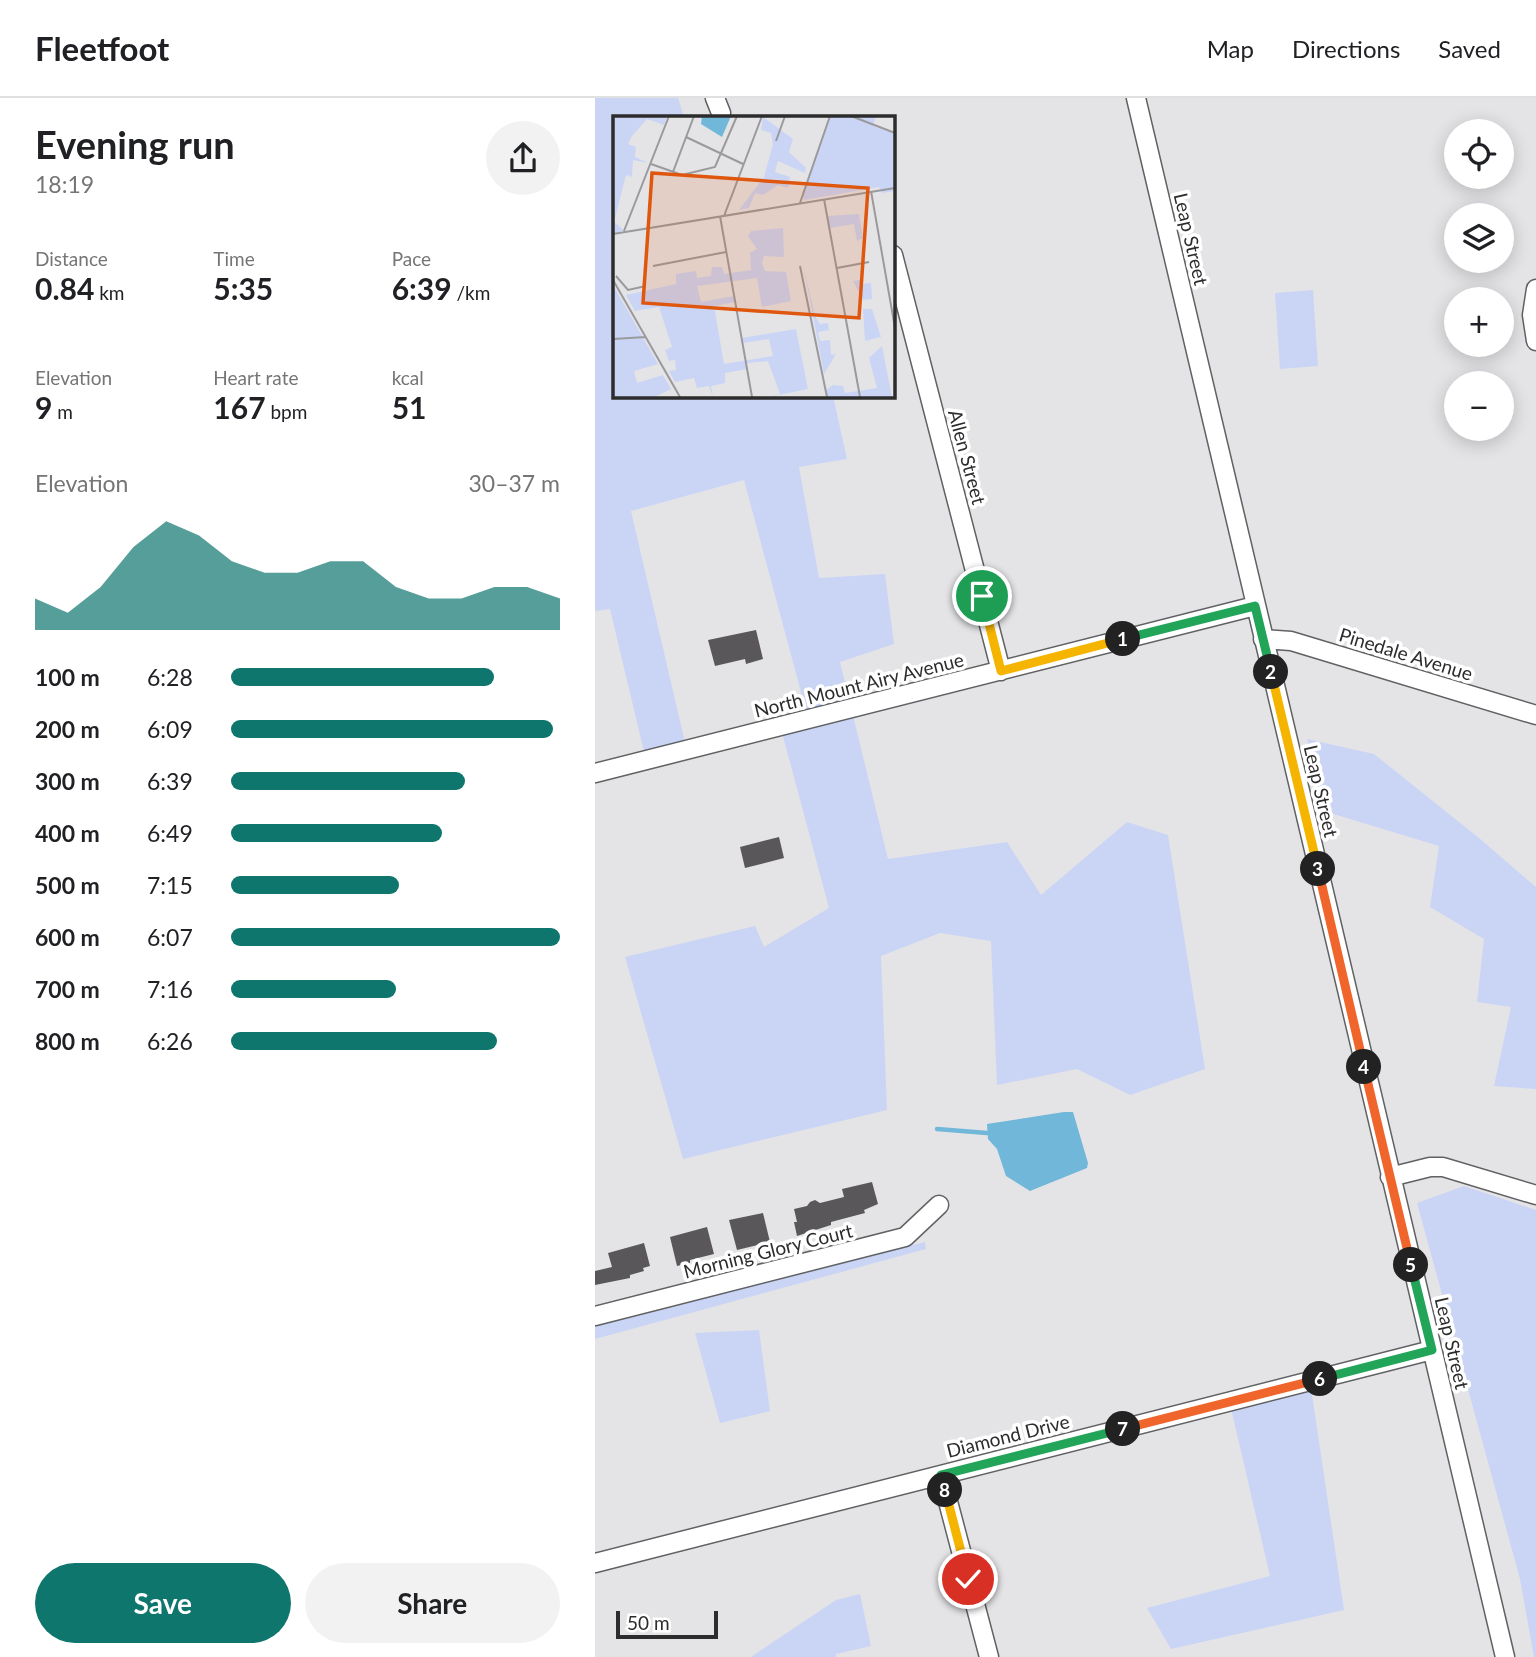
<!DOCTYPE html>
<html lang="en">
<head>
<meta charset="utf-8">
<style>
  :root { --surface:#fff; --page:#f2f2f2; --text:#202124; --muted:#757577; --line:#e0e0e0; --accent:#0f766e }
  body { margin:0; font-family:Lato,sans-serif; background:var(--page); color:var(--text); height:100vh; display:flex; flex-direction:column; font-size:26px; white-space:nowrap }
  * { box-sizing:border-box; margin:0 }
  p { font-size:23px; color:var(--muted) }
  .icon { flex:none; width:38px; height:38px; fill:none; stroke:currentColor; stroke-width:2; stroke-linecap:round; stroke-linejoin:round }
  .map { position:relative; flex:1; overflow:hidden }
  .drawer { display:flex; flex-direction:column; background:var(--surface); width:595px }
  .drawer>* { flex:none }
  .tools { position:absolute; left:849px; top:21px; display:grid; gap:14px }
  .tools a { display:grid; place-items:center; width:70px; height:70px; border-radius:50%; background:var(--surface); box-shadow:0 4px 18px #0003; font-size:35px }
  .scale { position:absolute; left:21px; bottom:18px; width:102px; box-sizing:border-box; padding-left:7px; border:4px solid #2c2c2d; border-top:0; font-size:19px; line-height:24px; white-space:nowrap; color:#2c2c2d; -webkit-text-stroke:5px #fff; paint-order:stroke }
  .pin { position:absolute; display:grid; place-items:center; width:60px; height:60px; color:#fff; margin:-30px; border:4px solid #fff; border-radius:50%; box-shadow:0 2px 7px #0007 }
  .km { position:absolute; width:35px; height:35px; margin:-18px; border-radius:50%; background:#222; color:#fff; font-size:19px; line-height:35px; text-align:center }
  .round { display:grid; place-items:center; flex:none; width:74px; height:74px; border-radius:37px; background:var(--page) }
  .headline { display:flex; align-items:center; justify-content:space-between; height:119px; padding:0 35px }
  h1 { font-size:38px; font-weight:700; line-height:52px }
  .figures { display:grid; grid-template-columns:repeat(3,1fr); gap:10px; height:119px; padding:7px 35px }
  .figures div { display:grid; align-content:center }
  .figures b { font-size:30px; font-weight:700 }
  .figures small { font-size:19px; font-weight:400 }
  .figures p { font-size:19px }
  .chart { height:196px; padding:14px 35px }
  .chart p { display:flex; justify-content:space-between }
  .chart svg { width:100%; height:126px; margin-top:7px; fill:var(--accent); opacity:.7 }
  .action { display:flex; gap:14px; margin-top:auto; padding:14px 35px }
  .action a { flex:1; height:80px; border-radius:42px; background:var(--accent); color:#fff; font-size:28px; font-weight:700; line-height:80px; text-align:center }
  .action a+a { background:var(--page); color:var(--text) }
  ul { padding:0 35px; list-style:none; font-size:23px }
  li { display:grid; grid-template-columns:112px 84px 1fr; align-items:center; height:52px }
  li i { height:18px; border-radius:9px; background:var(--accent) }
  header { display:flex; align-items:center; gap:42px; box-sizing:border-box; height:98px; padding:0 35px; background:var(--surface); border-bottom:2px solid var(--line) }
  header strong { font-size:33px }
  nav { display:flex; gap:38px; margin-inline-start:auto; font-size:24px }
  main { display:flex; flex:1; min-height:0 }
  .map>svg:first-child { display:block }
</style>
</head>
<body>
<header>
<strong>Fleetfoot</strong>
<nav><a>Map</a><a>Directions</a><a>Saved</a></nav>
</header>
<main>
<section class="drawer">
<div class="headline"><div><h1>Evening run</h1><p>18:19</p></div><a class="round"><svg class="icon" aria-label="share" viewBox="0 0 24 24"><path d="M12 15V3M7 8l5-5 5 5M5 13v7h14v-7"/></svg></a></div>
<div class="figures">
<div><p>Distance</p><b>0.84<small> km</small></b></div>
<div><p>Time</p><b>5:35</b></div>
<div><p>Pace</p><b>6:39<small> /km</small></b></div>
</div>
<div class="figures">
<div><p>Elevation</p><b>9<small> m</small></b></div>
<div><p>Heart rate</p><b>167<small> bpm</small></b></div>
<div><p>kcal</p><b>51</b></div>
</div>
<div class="chart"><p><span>Elevation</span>30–37 m</p>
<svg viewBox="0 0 160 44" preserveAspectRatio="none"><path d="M0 44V33L10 38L20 29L30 15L40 6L50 11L60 20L70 24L80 24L90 20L100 20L110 29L120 33L130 33L140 29L150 29L160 33V44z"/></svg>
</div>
<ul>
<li><b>100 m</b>6:28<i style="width:80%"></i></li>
<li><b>200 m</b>6:09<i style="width:98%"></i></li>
<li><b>300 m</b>6:39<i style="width:71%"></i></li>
<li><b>400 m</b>6:49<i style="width:64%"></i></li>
<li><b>500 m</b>7:15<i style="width:51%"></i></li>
<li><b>600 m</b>6:07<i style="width:100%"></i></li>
<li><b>700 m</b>7:16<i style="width:50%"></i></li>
<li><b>800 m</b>6:26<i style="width:81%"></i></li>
</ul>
<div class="action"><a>Save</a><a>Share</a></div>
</section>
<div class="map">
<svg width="941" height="1559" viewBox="0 0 941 1559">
  <rect width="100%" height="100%" fill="#e4e4e7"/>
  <path fill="#cad5f6" d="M0,0H83L89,19H19V298H238L252,361L204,369L224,480L290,476L299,546L245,564L293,761L412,744L446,797L532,724L573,737L610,971L535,997L482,971L402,987L396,843L345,835L286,858L292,1012L88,1061L30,859L160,828L169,849L234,810L185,627L213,620L149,382L36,413L92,653L51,662L15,511L0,513Z
    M718,192L723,268L685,271L680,195Z
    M712,641L779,656L884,740L941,789V991L899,988L916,909L882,904L889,841L835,809L844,748L732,714Z
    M869,1088L941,1112V1559H939L925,1481L822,1105Z
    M330,1144L331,1151L0,1241V1228Z
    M164,1232L175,1313L125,1325L100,1235Z
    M715,1283L749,1512L576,1551L552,1510L675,1478L634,1302Z
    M265,1496L276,1548L241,1556V1559H156L241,1502Z"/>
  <path fill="#70b7d9" d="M469,1014H478L493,1065L492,1070L435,1093L411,1078L402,1051L393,1041L392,1026Z"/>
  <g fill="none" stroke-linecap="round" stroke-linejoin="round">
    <path stroke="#70b7d9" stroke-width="4.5" d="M342,1031L392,1035"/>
  </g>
  <path fill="#595759" d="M161,532L168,561L151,566L150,561L120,568L113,542Z
    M184,739L189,760L150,770L145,749Z
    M277,1084L283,1106L269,1112L270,1115L236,1124V1127L202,1138L199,1124H202L199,1111L212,1108L215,1104L220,1102L225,1105L249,1099L247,1091Z
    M168,1115L175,1144L142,1152L134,1122Z
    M112,1129L119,1156L95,1162V1165L82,1168L75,1139Z
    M49,1145L55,1168L48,1170L49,1173L35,1177V1180L0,1187V1173L17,1169L13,1155Z"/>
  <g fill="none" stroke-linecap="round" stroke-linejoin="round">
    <g stroke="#606163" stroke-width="21">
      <path id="minor" d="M120,0L126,15
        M541,0L910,1559
        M298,157L406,573
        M941,191L937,217L941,243
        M668,541L696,543L941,617
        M0,675L660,508
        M795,1079L835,1069H848L941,1097
        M0,1218L310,1139L344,1107
        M346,1377L394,1559
        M0,1465L837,1252"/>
    </g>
    <use href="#minor" stroke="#fff" stroke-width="18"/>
  </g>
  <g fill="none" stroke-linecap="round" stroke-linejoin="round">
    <g stroke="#fff" stroke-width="14">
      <path id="split-1" d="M387,498L406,573L528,541"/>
    </g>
    <g stroke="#fff" stroke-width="14">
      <path id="split-2" d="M528,541L660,508L676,574"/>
    </g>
    <g stroke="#fff" stroke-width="14">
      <path id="split-3" d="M676,574L723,771"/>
    </g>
    <g stroke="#fff" stroke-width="14">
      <path id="split-4" d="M723,771L769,969"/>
    </g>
    <g stroke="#fff" stroke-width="14">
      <path id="split-5" d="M769,969L816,1167"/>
    </g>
    <g stroke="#fff" stroke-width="14">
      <path id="split-6" d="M725,1281L837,1252L816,1167"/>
    </g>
    <g stroke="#fff" stroke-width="14">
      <path id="split-7" d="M528,1331L725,1281"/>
    </g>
    <g stroke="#fff" stroke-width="14">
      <path id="split-8" d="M350,1392L346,1377L528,1331"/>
    </g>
    <g stroke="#fff" stroke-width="14">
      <path id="split-9" d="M350,1392L373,1481"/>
    </g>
    <use href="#split-1" stroke="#f5b400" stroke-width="9"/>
    <use href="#split-2" stroke="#22a559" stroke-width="9"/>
    <use href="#split-3" stroke="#f5b400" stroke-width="9"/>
    <use href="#split-4" stroke="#f0652b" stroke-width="9"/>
    <use href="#split-5" stroke="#f0652b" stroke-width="9"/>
    <use href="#split-6" stroke="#22a559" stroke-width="9"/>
    <use href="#split-7" stroke="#f0652b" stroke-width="9"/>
    <use href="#split-8" stroke="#22a559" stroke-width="9"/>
    <use href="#split-9" stroke="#f5b400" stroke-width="9"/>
  </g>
  <g text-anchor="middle" stroke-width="7" stroke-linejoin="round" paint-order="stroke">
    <g font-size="19" fill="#2c2c2d" stroke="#fff">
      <text transform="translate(596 141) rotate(77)" y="7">Leap Street</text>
      <text transform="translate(372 359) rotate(75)" y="7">Allen Street</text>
      <text transform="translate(811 556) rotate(17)" y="7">Pinedale Avenue</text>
      <text transform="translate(264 587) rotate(-14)" y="7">North Mount Airy Avenue</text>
      <text transform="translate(726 693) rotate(77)" y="7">Leap Street</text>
      <text transform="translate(173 1153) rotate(-14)" y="7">Morning Glory Court</text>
      <text transform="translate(857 1245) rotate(77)" y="7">Leap Street</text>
      <text transform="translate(413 1338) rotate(-14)" y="7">Diamond Drive</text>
    </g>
  </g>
  <g transform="translate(18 18)">
    <rect width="282" height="282" fill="#e4e4e7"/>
    <path d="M0,0H54L51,9L34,3L19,20L15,28L23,31L22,41L35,47L20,44L19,61L13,59L1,106L11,114L0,118ZM218,0H263L260,10L282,18V75L269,77L266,71L191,84L189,77ZM150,1L180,23L176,36L193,52L192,57L165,45L162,56L177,61L175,72L165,69L150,79L142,77L136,92L126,94L151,61L160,28L158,17L148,14ZM246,98L250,122L244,125L241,108L216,112L214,100ZM170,112L171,141L151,140L149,147L152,155L173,156L178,185L149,191L144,162L84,170L88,186L121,180L122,186L101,190L111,248L160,240L156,223L129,227V222L183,213L195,273L156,281L167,278L155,245L134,247V253L112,257V267L98,270L100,281L96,270L84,272L81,262L62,266L56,255L63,254L62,244L56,245L52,234L59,231L46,191L22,195L13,179L63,168V158L83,155L84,162L98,160L99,151H109L111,158L138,154L137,137L144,133L135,120L138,115ZM191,152L202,200L207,208L215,207L216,214L205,216L207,225L217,224L218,239L223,238L211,258ZM247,164L248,168L258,167L259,183L250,184L240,165ZM0,169L45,248L21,255L24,267L50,259L58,273L42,281H0ZM250,193H259L268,221L252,225ZM269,230L279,281H215L213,274L220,269L230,270L232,277L264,272L256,242Z" fill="#cad5f6"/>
    <path d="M89,0H118L109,21L88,8Z" fill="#70b7d9"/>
    <path fill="none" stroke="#9a9a9d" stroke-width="2" d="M238,0L282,17M73,21L130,48M163,25L172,0M38,48L69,59L102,51L124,0M60,56L81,0M258,75L282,212M211,83L247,281M187,87L217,0M107,100L139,281M111,100L149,0M11,115L56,0M0,118L282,72M40,150L113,136M187,150L214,281M224,152L256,146M3,160L15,174L33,170M0,164L67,281M0,223L33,221"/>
    <path fill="#df570e" fill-opacity="0.15" stroke="#df570e" stroke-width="3.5" d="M39,57L255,72L246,202L30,187Z"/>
    <rect width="282" height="282" fill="none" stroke="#2c2c2d" stroke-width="3.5"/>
  </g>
</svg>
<div class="tools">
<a><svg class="icon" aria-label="locate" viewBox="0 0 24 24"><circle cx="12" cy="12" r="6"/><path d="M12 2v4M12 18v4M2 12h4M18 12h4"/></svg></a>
<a><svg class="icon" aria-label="layers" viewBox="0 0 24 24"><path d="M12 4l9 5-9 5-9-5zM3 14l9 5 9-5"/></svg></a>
<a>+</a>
<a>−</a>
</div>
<div class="scale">50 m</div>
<div class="pin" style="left:387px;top:498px;background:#1e9e55"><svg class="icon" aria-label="arrive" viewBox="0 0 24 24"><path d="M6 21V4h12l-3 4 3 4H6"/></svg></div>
<div class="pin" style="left:373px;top:1481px;background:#d93025"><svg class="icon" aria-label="check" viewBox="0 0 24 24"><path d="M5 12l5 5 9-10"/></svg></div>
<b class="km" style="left:528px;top:541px">1</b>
<b class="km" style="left:676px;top:574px">2</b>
<b class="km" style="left:723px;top:771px">3</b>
<b class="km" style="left:769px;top:969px">4</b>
<b class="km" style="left:816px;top:1167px">5</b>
<b class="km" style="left:725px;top:1281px">6</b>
<b class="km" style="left:528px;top:1331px">7</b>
<b class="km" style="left:350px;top:1392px">8</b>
</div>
</main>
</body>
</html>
